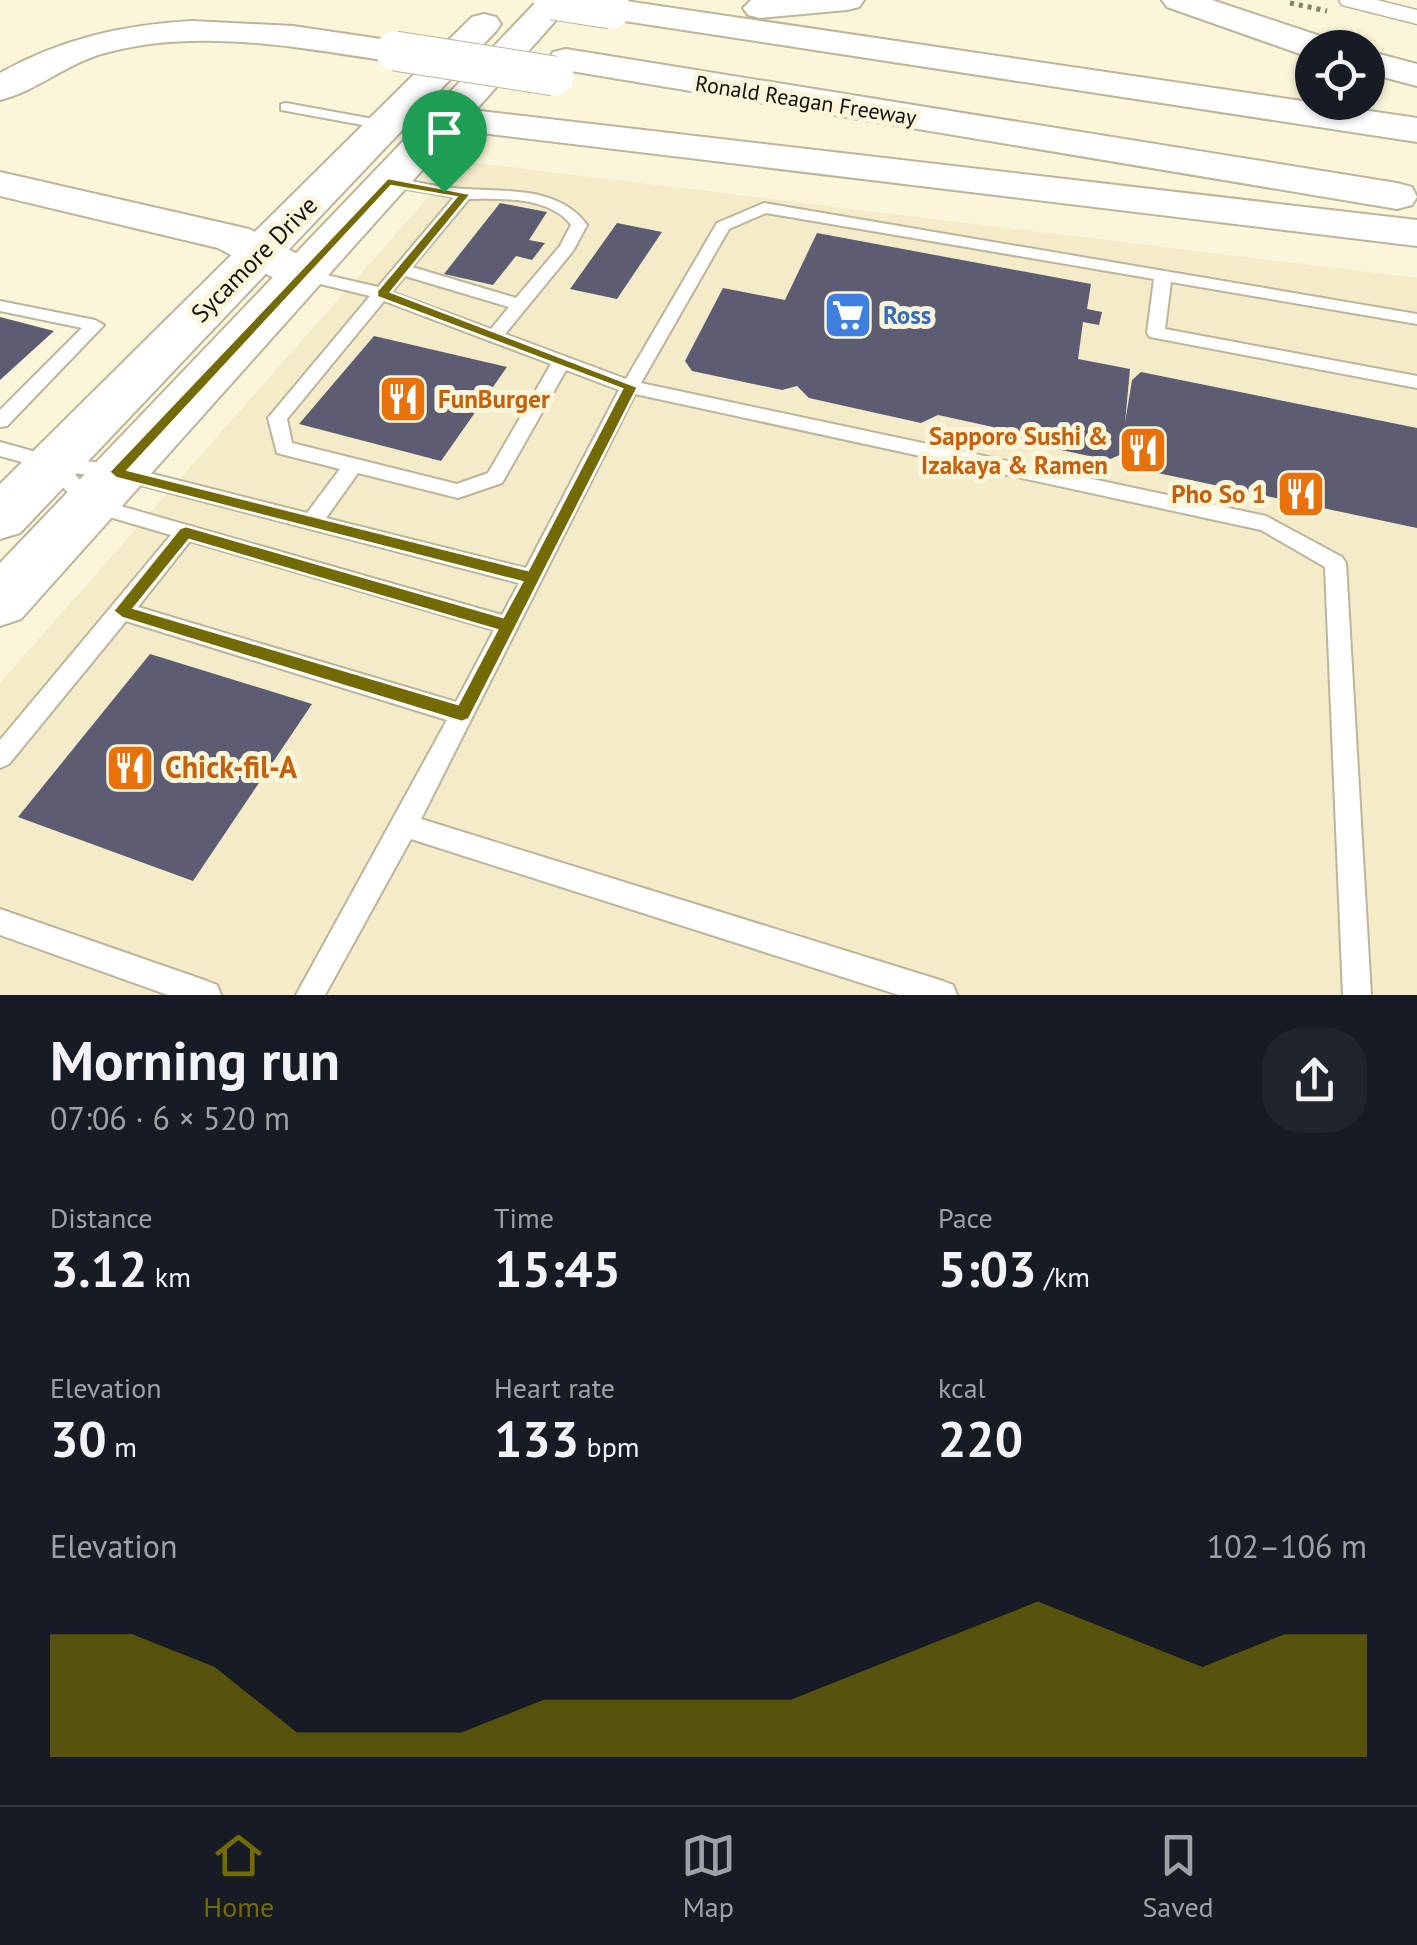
<!DOCTYPE html>
<html lang="en">
<head>
<meta charset="utf-8">
<style>
  :root { --surface:#171b24; --page:#20242c; --text:#f1f3f6; --muted:#9ea1a6; --line:#363941; --accent:#736a02 }
  body { margin:0; font-family:"PT Sans",sans-serif; background:var(--page); color:var(--text); height:100vh; display:flex; flex-direction:column; font-size:38px; white-space:nowrap }
  * { box-sizing:border-box; margin:0 }
  p { font-size:32px; color:var(--muted) }
  .icon { flex:none; width:55px; height:55px; fill:none; stroke:currentColor; stroke-width:2; stroke-linecap:round; stroke-linejoin:round }
  .map { position:relative; height:995px; overflow:hidden }
  .drawer { display:flex; flex-direction:column; background:var(--surface); flex:1 }
  .drawer>* { flex:none }
  .buttons { position:absolute; left:1295px; top:30px; display:grid; gap:20px }
  .buttons a { display:grid; place-items:center; width:90px; height:90px; border-radius:50%; background:var(--surface); box-shadow:0 2px 8px #0004; font-size:50px }
  .pin { position:absolute; display:grid; place-items:center; width:85px; height:85px; color:#fff; margin:-102px -42px; border-radius:50% 50% 50% 0; rotate:-45deg; box-shadow:0 0 10px #0007 }
  .pin .icon { rotate:45deg }
  .round { display:grid; place-items:center; flex:none; width:105px; height:105px; border-radius:40px; background:var(--page) }
  .head { display:flex; align-items:center; justify-content:space-between; height:170px; padding:0 50px }
  h1 { font-size:55px; font-weight:700; line-height:75px }
  .figures { display:grid; grid-template-columns:repeat(3,1fr); gap:15px; height:170px; padding:10px 50px }
  .figures div { display:grid; align-content:center }
  .figures b { font-size:50px; font-weight:700 }
  .figures small { font-size:28px; font-weight:400 }
  .figures p { font-size:28px }
  .chart { height:280px; padding:20px 50px }
  .chart p { display:flex; justify-content:space-between }
  .chart svg { width:100%; height:180px; margin-top:10px; fill:var(--accent); opacity:.7 }
  .tab-bar { display:flex; justify-content:space-around; align-items:center; height:140px; border-top:2px solid var(--line); background:var(--surface); font-size:28px; color:var(--muted) }
  .tab-bar a { display:grid; justify-items:center; gap:5px }
  .tab-bar .on { color:var(--accent) }
  .map>svg:first-child { display:block }
</style>
</head>
<body>
<div class="map">
<svg width="1417" height="995" viewBox="0 0 1417 995">
  <rect width="100%" height="100%" fill="#fbf5da"/>
  <path fill="#f4ebc9" d="M460,161L1417,278V995H0V683Z"/>
  <path fill="#5c5c72" d="M500,203L547,212L529,240L545,243L532,260L516,256L493,285L444,274Z
    M617,223L662,232L617,299L570,289Z
    M817,233L1091,284L1087,309L1102,312L1099,325L1083,322L1078,359L1130,369L1125,423L1132,380L1141,372L1417,428V528L1139,469L1122,454L1108,460L1006,438L993,427L938,415L921,423L809,398L797,386L782,390L692,371L685,361L723,288L785,300Z
    M0,317L54,331L0,380Z
    M374,336L507,367L441,461L299,424Z
    M150,654L312,704L193,881L18,817Z"/>
  <g fill="none" stroke-linecap="round" stroke-linejoin="round">
    <g stroke="#bbb59c" stroke-width="4">
      <path id="service" d="M286,103L384,121L391,125L384,129L281,110V104Z
        M388,177C413,181 439,188 465,189C507,192 559,186 587,225L573,251L505,334L626,379L717,223L764,203L1417,314V324L1171,282L1165,329L1417,376V388L1150,337L1147,333L1154,279L766,213L729,229L641,383L1266,516L1342,557L1346,563L1371,995H1343L1325,567L1261,530L635,394L421,819L943,981L953,985L957,995H899L411,839L325,995H296L447,720L126,621L9,764L0,768V740L171,535L82,509L47,469L0,456V442L54,457L117,465L307,513L340,469L277,453L268,418L370,296L295,278L293,274L301,269L378,287L454,197L383,185L380,182ZM469,199C501,198 551,197 571,225L560,246L516,298L412,267ZM405,276L509,307L491,329L392,292ZM384,301L551,364L488,473L457,484L292,443L287,419ZM566,370L619,390L526,568L326,518L358,473L458,498L502,483ZM74,473L117,479L519,583L502,615L96,499ZM190,541L494,630L456,702L138,607Z
        M0,301L95,320L104,325L7,426L0,427V410L82,328L0,311Z
        M0,909L207,981L217,985L221,995H168L0,935Z"/>
    </g>
    <g stroke="#bbb59c" stroke-width="3">
      <path id="minor" d="M1339,0H1377L1417,10V24L1342,5Z"/>
    </g>
    <g stroke="#bbb59c" stroke-width="4">
      <path id="secondary" d="M538,0H574L21,619L0,626V563Z
        M484,14L496,17L501,24L496,31L20,533L0,539V484L472,17Z"/>
    </g>
    <g stroke="#bbb59c" stroke-width="4">
      <path id="motorway" d="M619,0L1417,118V142L611,19L599,16L594,9L599,2Z
        M751,0H864L859,7L847,10L760,18L748,15L743,8Z
        M1162,0H1212L1332,40L1337,48H1312V57L1306,56L1167,7Z
        M192,21L293,26L408,43L413,51L408,59L395,62C301,48 198,27 105,53C67,63 37,91 0,100V73C61,39 122,25 192,21Z
        M566,49L1397,183L1412,187L1417,197L1412,205L1397,209L553,68L548,60L553,52Z
        M1368,51L1417,64V86L1368,73Z
        M446,107L1417,220V246L432,127L427,119L432,111Z
        M0,172L249,229L317,264L324,274L317,284L301,288L285,284L218,248L0,196Z"/>
    </g>
    <path stroke="#837f6d" stroke-width="5" stroke-dasharray="4 5" stroke-linecap="butt" d="M1290,3L1327,11"/>
    <use href="#service" fill="#fff" fill-rule="evenodd"/>
    <use href="#minor" fill="#fff" fill-rule="evenodd"/>
    <use href="#secondary" fill="#fff" fill-rule="evenodd"/>
    <use href="#motorway" fill="#fff" fill-rule="evenodd"/>
    <g stroke="#bbb59c" stroke-width="41" stroke-linecap="butt">
      <path id="motorway-bridge" d="M553,0L611,9
        M395,51L554,76"/>
    </g>
    <use href="#motorway-bridge" stroke="#fff" stroke-width="39"/>
  </g>
  <path fill="#736a02" stroke="#fff" stroke-width="2.5" fill-rule="evenodd" d="M388,178L471,194L391,292L638,387L469,719L462,722L122,618L113,611L180,528L186,526L503,617L522,582L116,478L109,472ZM391,186L456,197L377,291V297L622,389L528,570L128,470ZM189,540L497,630L458,704L134,608Z"/>
  <defs>
    <g id="supermarket-square" transform="scale(2.5)"><rect x="-9" y="-9" width="18" height="18" rx="4" fill="#3f7fe0" stroke="#fbf5da"/><path d="M-6-5.5h2.5l.6 2H6L4.5 2H-2.5L-4.4-4H-6ZM-1.5 3.2a1.3 1.3 0 1 0 .1 0ZM3 3.2a1.3 1.3 0 1 0 .1 0Z" fill="#fff"/></g>
    <g id="restaurant-square" transform="scale(2.5)"><rect x="-9" y="-9" width="18" height="18" rx="4" fill="#e8710a" stroke="#fbf5da"/><path d="M-5-6h1v4h1v-4h1v4h1v-4h1v5L-1.5 .5V6h-2V.5L-5-1ZM5-6V6H3V1.5H1.5Q1.5-4 5-6Z" fill="#fff"/></g>
  </defs>
  <g fill-rule="evenodd">
    <use href="#supermarket-square" x="848" y="315"/>
    <use href="#restaurant-square" x="403" y="399"/>
    <use href="#restaurant-square" x="1143" y="450"/>
    <use href="#restaurant-square" x="1301" y="494"/>
    <use href="#restaurant-square" x="130" y="768"/>
  </g>
  <g text-anchor="middle" stroke-width="10" stroke-linejoin="round" paint-order="stroke">
    <g font-size="22" fill="#121007" stroke="#fbf5da">
      <text transform="translate(806 100) rotate(9)" y="8">Ronald Reagan Freeway</text>
    </g>
    <g font-size="25" fill="#121007" stroke="#fbf5da">
      <text transform="translate(254 259) rotate(-45)" y="9">Sycamore Drive</text>
    </g>
    <g font-size="25" font-weight="bold" fill="#366cbe" stroke="#fbf5da" text-anchor="start">
      <text x="883" y="324">Ross</text>
    </g>
    <g font-size="25" font-weight="bold" fill="#c56008" stroke="#fbf5da" text-anchor="end">
      <text x="438" y="408" text-anchor="start">FunBurger</text>
      <text x="1108" y="445">Sapporo Sushi &amp;<tspan x="1108" dy="29">Izakaya &amp; Ramen</tspan></text>
      <text x="1266" y="503">Pho So 1</text>
    </g>
    <g font-size="30" font-weight="bold" fill="#c56008" stroke="#fbf5da" text-anchor="start">
      <text x="165" y="778">Chick-fil-A</text>
    </g>
  </g>
</svg>
<div class="buttons">
<a><svg class="icon" aria-label="locate" viewBox="0 0 24 24"><circle cx="12" cy="12" r="6"/><path d="M12 2v4M12 18v4M2 12h4M18 12h4"/></svg></a>
</div>
<div class="pin" style="left:444px;top:192px;background:#1e9e55"><svg class="icon" aria-label="arrive" viewBox="0 0 24 24"><path d="M6 21V4h12l-3 4 3 4H6"/></svg></div>
</div>
<section class="drawer">
<div class="head"><div><h1>Morning run</h1><p>07:06 · 6 × 520 m</p></div><a class="round"><svg class="icon" aria-label="share" viewBox="0 0 24 24"><path d="M12 15V3M7 8l5-5 5 5M5 13v7h14v-7"/></svg></a></div>
<div class="figures">
<div><p>Distance</p><b>3.12<small> km</small></b></div>
<div><p>Time</p><b>15:45</b></div>
<div><p>Pace</p><b>5:03<small> /km</small></b></div>
</div>
<div class="figures">
<div><p>Elevation</p><b>30<small> m</small></b></div>
<div><p>Heart rate</p><b>133<small> bpm</small></b></div>
<div><p>kcal</p><b>220</b></div>
</div>
<div class="chart"><p><span>Elevation</span>102–106 m</p>
<svg viewBox="0 0 160 44" preserveAspectRatio="none"><path d="M0 44V14L10 14L20 22L30 38L40 38L50 38L60 30L70 30L80 30L90 30L100 22L110 14L120 6L130 14L140 22L150 14L160 14V44z"/></svg>
</div>
</section>
<nav class="tab-bar">
<a class="on"><svg class="icon" aria-label="home" viewBox="0 0 24 24"><path d="M3 11l9-7 9 7M6 9v11h12V9"/></svg>Home</a>
<a><svg class="icon" aria-label="map" viewBox="0 0 24 24"><path d="M3 6l6-2 6 2 6-2v14l-6 2-6-2-6 2zM9 4v14M15 6v14"/></svg>Map</a>
<a><svg class="icon" aria-label="saved" viewBox="0 0 24 24"><path d="M7 4h10v16l-5-4-5 4z"/></svg>Saved</a>
</nav>
</body>
</html>
